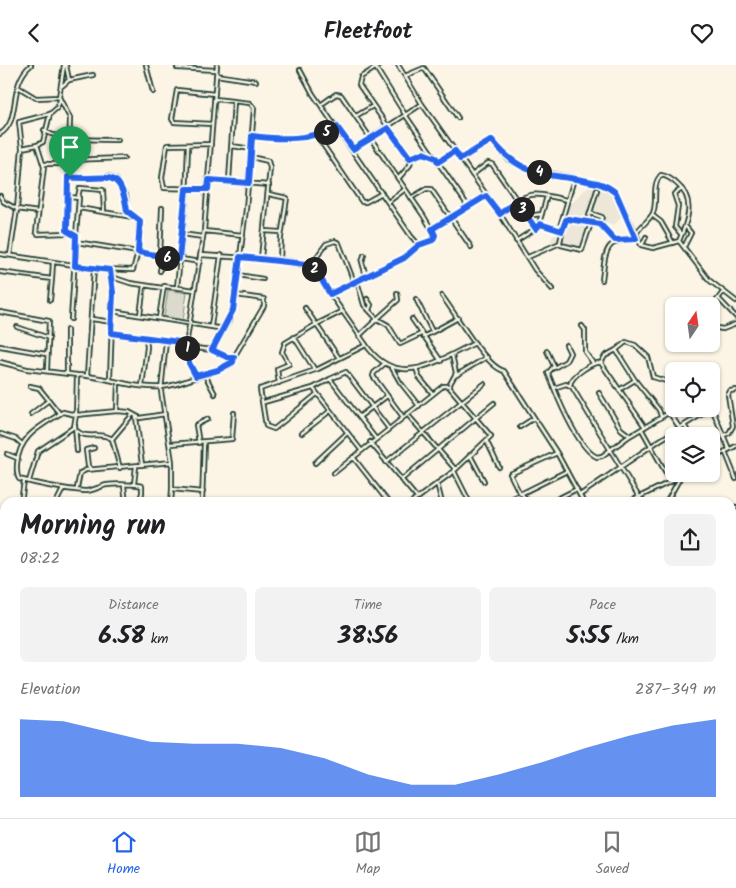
<!DOCTYPE html>
<html lang="en">
<head>
<meta charset="utf-8">
<style>
  :root { --surface:#fff; --page:#f2f2f2; --text:#202124; --muted:#757577; --line:#e0e0e0; --accent:#2563eb }
  body { margin:0; font-family:Kalam,sans-serif; background:var(--page); color:var(--text); height:100vh; display:flex; flex-direction:column; font-size:19px; white-space:nowrap }
  * { box-sizing:border-box; margin:0 }
  p { font-size:16px; color:var(--muted) }
  .icon { flex:none; width:28px; height:28px; fill:none; stroke:currentColor; stroke-width:2; stroke-linecap:round; stroke-linejoin:round }
  .map { position:relative; flex:1; overflow:hidden }
  .side { position:absolute; left:0px; top:432px; width:736px; height:321px; display:flex; flex-direction:column; background:var(--surface); border-radius:15px 15px 0 0; box-shadow:0 1px 4px #0004 }
  .side>* { flex:none }
  .needle { width:32px; rotate:13deg }
  .controls { position:absolute; left:665px; top:232px; display:grid; gap:10px }
  .controls a { display:grid; place-items:center; width:55px; height:55px; border-radius:8px; background:var(--surface); box-shadow:0 1px 4px #0004; font-size:25px }
  .pin { position:absolute; display:grid; place-items:center; width:42px; height:42px; color:#fff; margin:-51px -21px; border-radius:50% 50% 50% 0; rotate:-45deg; box-shadow:0 0 5px #0007 }
  .pin .icon { rotate:45deg }
  .km { position:absolute; width:25px; height:25px; margin:-12px; border-radius:50%; background:#222; color:#fff; font-size:14px; line-height:25px; text-align:center }
  .round { display:grid; place-items:center; flex:none; width:52px; height:52px; border-radius:8px; background:var(--page) }
  .overview { display:flex; align-items:center; justify-content:space-between; height:85px; padding:0 20px }
  h1 { font-size:28px; font-weight:600; line-height:38px }
  .metrics { display:grid; grid-template-columns:repeat(3,1fr); gap:8px; height:85px; padding:5px 20px }
  .metrics div { display:grid; align-content:center; border-radius:8px; background:var(--page); text-align:center }
  .metrics b { font-size:25px; font-weight:600 }
  .metrics small { font-size:14px; font-weight:400 }
  .metrics p { font-size:14px }
  .chart { height:140px; padding:10px 20px }
  .chart p { display:flex; justify-content:space-between }
  .chart svg { width:100%; height:90px; margin-top:5px; fill:var(--accent); opacity:.7 }
  header { display:flex; justify-content:space-between; align-items:center; height:65px; padding:0 20px; background:var(--surface); font-size:22px; font-weight:600 }
  .tabs { display:flex; justify-content:space-around; align-items:center; height:70px; border-top:1px solid var(--line); background:var(--surface); font-size:14px; color:var(--muted) }
  .tabs a { display:grid; justify-items:center; gap:2px }
  .tabs .active { color:var(--accent) }
  .map>svg:first-child { display:block }
</style>
</head>
<body>
<header><svg class="icon" aria-label="back" viewBox="0 0 24 24"><path d="M15 5l-7 7 7 7"/></svg>Fleetfoot<svg class="icon" aria-label="heart" viewBox="0 0 24 24"><path d="M12 20l-8-8c-3-5 5-10 8-4 3-6 11-1 8 4z"/></svg></header>
<div class="map">
<svg width="736" height="753" viewBox="0 0 736 753">
  <rect width="100%" height="100%" fill="#fcf5e5"/>
  <filter id="ink" filterUnits="userSpaceOnUse"><feTurbulence type="fractalNoise" baseFrequency=".02" numOctaves="2"/><feDisplacementMap in="SourceGraphic" scale="10" xChannelSelector="R" yChannelSelector="G"/><feConvolveMatrix kernelMatrix="1 2 1 2 8 2 1 2 1" color-interpolation-filters="sRGB"/></filter>
  <g filter="url(#ink)">
    <path fill="#ece7d8" d="M593,117L613,127L624,149L615,159L591,160L584,186L550,178L561,149Z"/>
    <path fill="#dcdacc" stroke="#7e8c80" d="M168,225L187,228L183,256L164,252Z"/>
    <g fill="none" stroke-linecap="round" stroke-linejoin="round">
      <g stroke="#1f3d34" stroke-width="6">
        <path id="minor" d="M64,0L59,32L70,53L67,167L76,170V177L71,254
          M146,0L153,27
          M374,0L406,51L468,141L432,164
          M380,0L361,12L359,20L411,95L410,100L398,114
          M177,3L216,5
          M300,5L313,29L411,171L419,180L433,175L435,170L423,150L341,30L336,29L322,39
          M216,10L256,16
          M405,11L424,3L458,53
          M69,15L93,10
          M62,21L69,15L66,0
          M18,22L36,33L59,32
          M60,35L57,43L50,49L43,77L37,80L44,102L36,167L38,169L68,168
          M422,39L500,149L535,205L552,224
          M356,51L373,41
          M212,59L174,57L172,54L177,25L215,29
          M44,65C53,75 103,75 118,75
          M0,69C22,56 7,20 31,0
          M252,71C282,75 309,75 337,61
          M317,71L362,137H366L382,128
          M37,80L22,83L19,57L50,49
          M232,81L252,84
          M353,84L422,39L398,0
          M251,92L268,96L270,103L261,193
          M409,93L423,88L434,92
          M461,94L492,75L508,94L527,104L596,117L610,123L616,128L636,169
          M69,95L124,93
          M438,97L455,86
          M44,99H68
          M472,110L488,98L492,99L536,163
          M661,110C668,111 673,115 678,120C696,135 687,158 679,176L653,183L641,180L636,169C640,161 649,156 653,148C658,136 651,120 661,110Z
          M209,115L269,120
          M229,116L234,36
          M207,124L164,123L162,113L167,80L211,79
          M597,125L589,151C589,154 590,158 590,161L582,185L561,180L560,177L565,156L569,154L599,159L615,175
          M269,129L287,133L281,172L280,195
          M0,131L4,137L17,144L22,83
          M69,132L79,133L76,170
          M78,132L80,123L103,125L104,147
          M411,133L426,124H431L471,182
          M388,137L404,125
          M468,141L486,131
          M79,143L133,152
          M590,148L602,152L599,159
          M500,149C530,125 530,127 567,135
          M652,150L661,157L673,178
          M526,151L542,149
          M540,159L559,165
          M559,165L574,114
          M204,166L243,170
          M264,166L281,167
          M182,169L203,172
          M681,169L675,162L678,141L674,129L682,124
          M516,176L538,162L547,131
          M679,176L709,215L736,236
          M76,177L200,197
          M642,180L646,172
          M684,182L691,168L686,162
          M0,189L101,204L133,205L138,187L139,156L127,146L126,130L121,125L117,115L108,111L102,113L68,112
          M10,190L17,144L38,147
          M201,190L291,196L312,203L369,284C401,324 438,295 475,278
          M160,191L162,143
          M528,192L560,178
          M110,205L113,228L110,314
          M160,206L163,192
          M0,207L52,214L53,197
          M318,209L316,193L326,179L335,176L339,178L354,217
          M238,210L263,214
          M366,211L405,193L419,180
          M112,212L130,218L163,223
          M602,215C606,187 603,174 636,174
          M357,216L364,240L377,254L398,235L397,228
          M177,222L186,136L188,81
          M330,229L366,211L362,197L364,190
          M442,231C456,249 485,301 504,306L557,388L584,438
          M367,234L371,240L369,245
          M416,234L432,266
          M719,234L736,252
          M50,235L52,214
          M305,243L339,293
          M711,243L723,227
          M112,246L224,264
          M0,247L49,256L47,305
          M140,250L144,220
          M159,253L164,221L195,225
          M92,254L112,257
          M412,254L441,296
          M211,261L221,190
          M582,261L585,265V287L593,298
          M17,262L49,273
          M711,262L723,264L736,259
          M111,268L186,279
          M359,271L377,254L388,260L400,279L421,269
          M294,272L315,305
          M423,272L458,253
          M0,281L46,289
          M187,282L212,285L227,292H234L264,241V234L236,230
          M212,285L229,256L234,239L246,144L254,43L250,38L215,34
          M616,285L626,277L635,280L648,292L653,312L669,317L674,323
          M547,286L554,301L548,308L554,323L566,319L572,322L639,432L645,438
          M452,290L456,308L450,319V323L491,371L454,406L470,438
          M0,297L27,304L77,310
          M601,298L645,362
          M601,298L605,291L616,285L635,315
          M384,299L374,308L373,311L403,352
          M392,303L400,317L419,341
          M416,303L419,312L433,329
          M554,303L566,296L570,288L566,280
          M67,308V265
          M205,310L232,299L234,292
          M87,311L94,203
          M195,311L188,295L187,274L204,166L217,0
          M455,311L487,292
          M330,314L346,307L389,364
          M279,318L277,304L289,299L282,287L285,278L315,260L341,247
          M711,318H712
          M570,320C571,311 593,296 601,298
          M30,321L39,323L60,349
          M142,321L147,282L146,273
          M313,323L361,385
          M554,323C561,341 580,385 597,392L602,391L628,372L675,344
          M619,325L635,315L659,345L661,351
          M599,328L621,364L629,370
          M317,329L274,364L266,361L260,324L318,304L366,280
          M264,337L313,323L330,314L376,374
          M117,345L118,317
          M669,347L679,362
          M31,349L49,335
          M407,349L455,404
          M136,352L142,400
          M359,352L387,331
          M75,360L77,386
          M684,360L691,371
          M520,362L534,353
          M642,365L671,417
          M77,366C87,375 101,366 112,374L120,403
          M302,368L330,346
          M1,369L16,374L22,379
          M724,370L729,368L733,361L728,330L730,326L736,325
          M112,374L133,349
          M370,377L417,433
          M487,377L499,402
          M199,378L196,360L208,354
          M171,379L232,374L234,348
          M725,386L736,414
          M7,389L17,393
          M470,390L484,416
          M353,392L389,438
          M711,394L736,381
          M172,397V424L203,427
          M386,397L484,319
          M315,398L347,368
          M91,404L88,401L86,385L94,383
          M334,408L443,321H450
          M401,415L494,338
          M29,416L38,386L74,362L76,350L117,346L129,347L140,353L165,349
          M437,418L442,438
          M134,419L136,401
          M124,421L126,438
          M77,423L80,408L86,405L172,397L161,326L166,276
          M580,430L660,375L709,345L714,348L729,384
          M139,437L142,428V421C136,419 114,419 107,420C100,421 91,427 84,426C63,424 41,420 19,414C16,409 17,405 17,399C19,370 41,361 63,347L76,350L77,310C105,311 132,324 161,322C177,321 191,313 205,310L215,329
          M21,438L24,416
          M56,438L63,424
          M128,438L153,435
          M171,438L172,424
          M202,438L204,377
          M411,438L454,406
          M502,438L567,406
          M530,438L518,425L510,409L557,388
          M549,438L577,424
          M627,438L686,409
          M666,438L680,413
          M731,443L734,445L736,442
          M731,469L736,472
          M731,478L736,482
          M0,487H5
          M731,495L736,488
          M731,507L736,510
          M0,510L5,511
          M731,541L736,545
          M0,542H5
          M731,562L736,557
          M0,596L5,595
          M731,617L736,619
          M0,624L5,623
          M0,660L1,654
          M731,660L736,662
          M0,674L5,694
          M731,702L736,692
          M0,712L5,711
          M731,715L736,717
          M734,731H736
          M0,735L5,721
          M0,739L4,753
          M4,749L31,752L49,749
          M63,749L68,750
          M79,749L114,753
          M152,749L153,753
          M174,749L176,753
          M278,749L282,753
          M365,749L368,753
          M469,749L470,753
          M537,749L541,753
          M615,749L630,753
          M666,749L680,753
          M120,753L121,749
          M179,753L189,749
          M213,753L220,749
          M251,753L259,749
          M288,753L293,749
          M341,753L342,749
          M371,753L376,749
          M423,753L427,749
          M601,753L603,749
          M632,753L635,749"/>
      </g>
      <use href="#minor" stroke="#fcf5e5" stroke-width="2.5"/>
    </g>
  </g>
  <g fill="none" stroke-linecap="round" stroke-linejoin="round" filter="url(#ink)">
    <g stroke="#fff" stroke-width="10">
      <path id="route" d="M337,62L353,84L388,63L410,93L423,88L436,93L438,97L455,86L460,94L492,75C517,107 538,109 577,114C592,117 604,117 616,128L636,174L615,175L600,159L568,154L566,155L562,166L540,159L536,164L516,136L500,149L486,131L432,164L435,170L433,175L419,180L404,193L330,229L318,209L306,199L240,192L233,245L212,285L227,292H234L233,297L218,305L196,311L189,298L187,278L111,268L113,228L110,205L75,201L76,171L67,166L68,112C104,118 120,97 127,146L140,156L138,187L179,194L186,124H208L209,115L249,118L252,71C282,75 310,75 337,62Z"/>
    </g>
    <use href="#route" stroke="#2563eb" stroke-width="6"/>
  </g>
</svg>
<div class="controls">
<a><svg class="needle" viewBox="-14 -14 28 28"><path d="M0-13l5 13h-10z" fill="#e53935"/><path d="M0 13l5-13h-10z" fill="#757577"/></svg></a>
<a><svg class="icon" aria-label="locate" viewBox="0 0 24 24"><circle cx="12" cy="12" r="6"/><path d="M12 2v4M12 18v4M2 12h4M18 12h4"/></svg></a>
<a><svg class="icon" aria-label="layers" viewBox="0 0 24 24"><path d="M12 4l9 5-9 5-9-5zM3 14l9 5 9-5"/></svg></a>
</div>
<div class="pin" style="left:70px;top:112px;background:#1e9e55"><svg class="icon" aria-label="arrive" viewBox="0 0 24 24"><path d="M6 21V4h12l-3 4 3 4H6"/></svg></div>
<b class="km" style="left:187px;top:283px">1</b>
<b class="km" style="left:314px;top:204px">2</b>
<b class="km" style="left:522px;top:144px">3</b>
<b class="km" style="left:539px;top:107px">4</b>
<b class="km" style="left:326px;top:67px">5</b>
<b class="km" style="left:167px;top:193px">6</b>
<section class="side">
<div class="overview"><div><h1>Morning run</h1><p>08:22</p></div><a class="round"><svg class="icon" aria-label="share" viewBox="0 0 24 24"><path d="M12 15V3M7 8l5-5 5 5M5 13v7h14v-7"/></svg></a></div>
<div class="metrics">
<div><p>Distance</p><b>6.58<small> km</small></b></div>
<div><p>Time</p><b>38:56</b></div>
<div><p>Pace</p><b>5:55<small> /km</small></b></div>
</div>
<div class="chart"><p><span>Elevation</span>287–349 m</p>
<svg viewBox="0 0 160 44" preserveAspectRatio="none"><path d="M0 44V6L10 7L20 12L30 17L40 18L50 18L60 20L70 25L80 33L90 38L100 38L110 33L120 27L130 20L140 14L150 9L160 6V44z"/></svg>
</div>
</section>
</div>
<nav class="tabs">
<a class="active"><svg class="icon" aria-label="home" viewBox="0 0 24 24"><path d="M3 11l9-7 9 7M6 9v11h12V9"/></svg>Home</a>
<a><svg class="icon" aria-label="map" viewBox="0 0 24 24"><path d="M3 6l6-2 6 2 6-2v14l-6 2-6-2-6 2zM9 4v14M15 6v14"/></svg>Map</a>
<a><svg class="icon" aria-label="saved" viewBox="0 0 24 24"><path d="M7 4h10v16l-5-4-5 4z"/></svg>Saved</a>
</nav>
</body>
</html>
